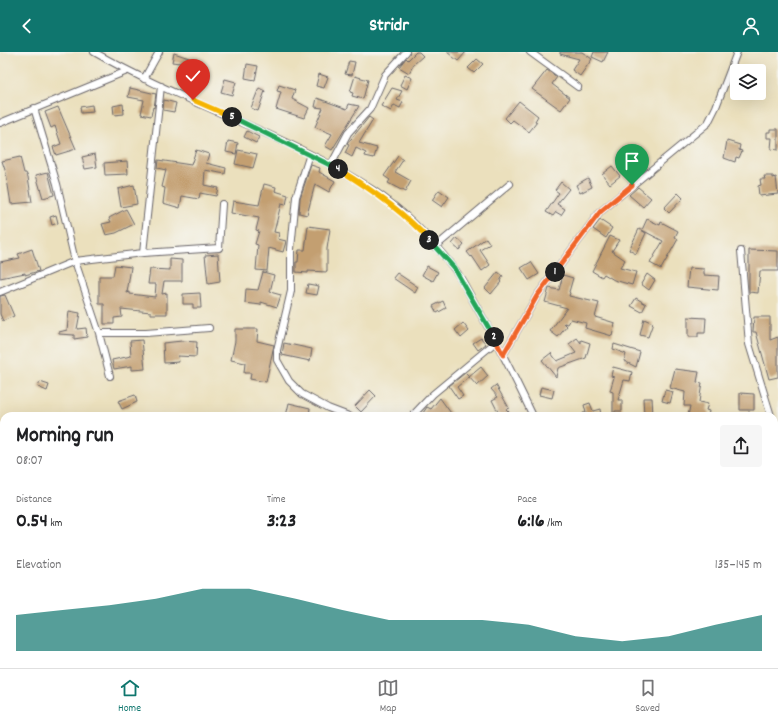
<!DOCTYPE html>
<html lang="en">
<head>
<meta charset="utf-8">
<style>
  :root { --surface:#fff; --page:#f6f6f6; --text:#202124; --muted:#757577; --line:#e0e0e0; --accent:#0f766e }
  body { margin:0; font-family:Dekko,sans-serif; background:var(--page); color:var(--text); height:100vh; display:flex; flex-direction:column; font-size:15px; white-space:nowrap }
  * { box-sizing:border-box; margin:0 }
  p { font-size:13px; color:var(--muted) }
  .icon { flex:none; width:22px; height:22px; fill:none; stroke:currentColor; stroke-width:2; stroke-linecap:round; stroke-linejoin:round }
  .map { position:relative; flex:1; overflow:hidden }
  .drawer { position:absolute; left:0px; top:360px; width:778px; height:256px; display:flex; flex-direction:column; background:var(--surface); border-radius:12px 12px 0 0; box-shadow:0 4px 16px #0002 }
  .drawer>* { flex:none }
  .fabs { position:absolute; left:730px; top:12px; display:grid; gap:8px }
  .fabs a { display:grid; place-items:center; width:36px; height:36px; border-radius:4px; background:var(--surface); box-shadow:0 4px 16px #0002; font-size:20px }
  .pin { position:absolute; display:grid; place-items:center; width:34px; height:34px; color:#fff; margin:-41px -17px; border-radius:50% 50% 50% 0; rotate:-45deg; box-shadow:0 0 4px #0007 }
  .pin .icon { rotate:45deg }
  .km { position:absolute; width:20px; height:20px; margin:-10px; border-radius:50%; background:#222; color:#fff; font-size:11px; line-height:20px; text-align:center }
  .round { display:grid; place-items:center; flex:none; width:42px; height:42px; border-radius:4px; background:var(--page) }
  .headline { display:flex; align-items:center; justify-content:space-between; height:68px; padding:0 16px }
  h1 { font-size:22px; font-weight:700; line-height:30px }
  .metrics { display:grid; grid-template-columns:repeat(3,1fr); gap:6px; height:68px; padding:4px 16px }
  .metrics div { display:grid; align-content:center }
  .metrics b { font-size:20px; font-weight:700 }
  .metrics small { font-size:11px; font-weight:400 }
  .metrics p { font-size:11px }
  .chart { height:112px; padding:8px 16px }
  .chart p { display:flex; justify-content:space-between }
  .chart svg { width:100%; height:72px; margin-top:4px; fill:var(--accent); opacity:.7 }
  header { display:flex; justify-content:space-between; align-items:center; height:52px; padding:0 16px; background:var(--accent); color:#fff; font-size:18px; font-weight:700 }
  .tab-bar { display:flex; justify-content:space-around; align-items:center; height:56px; border-top:1px solid var(--line); background:var(--surface); font-size:11px; color:var(--muted) }
  .tab-bar a { display:grid; justify-items:center; gap:2px }
  .tab-bar .selected { color:var(--accent) }
  .map>svg:first-child { display:block }
</style>
</head>
<body>
<header><svg class="icon" aria-label="back" viewBox="0 0 24 24"><path d="M15 5l-7 7 7 7"/></svg>Stridr<svg class="icon" aria-label="person" viewBox="0 0 24 24"><circle cx="12" cy="8" r="4"/><path d="M4 21q1-7 8-7t8 7"/></svg></header>
<div class="map">
<svg width="778" height="616" viewBox="0 0 778 616">
  <rect width="100%" height="100%" fill="#f6f6f2"/>
  <filter id="ink" filterUnits="userSpaceOnUse"><feTurbulence type="fractalNoise" baseFrequency=".025" numOctaves="2"/><feDisplacementMap in="SourceGraphic" scale="8" xChannelSelector="R" yChannelSelector="G"/><feConvolveMatrix kernelMatrix="1 2 1 2 8 2 1 2 1" color-interpolation-filters="sRGB"/></filter>
  <filter id="wash" filterUnits="userSpaceOnUse"><feTurbulence type="fractalNoise" baseFrequency=".012" numOctaves="4" result="noise"/><feDisplacementMap in="SourceGraphic" scale="16" xChannelSelector="R" yChannelSelector="G"/><feGaussianBlur stdDeviation="0.9" result="paint"/><feColorMatrix in="noise" values="0 0 0 0 0 0 0 0 0 0 0 0 0 0 0 0 0 1.4 0 .05"/><feComposite in="paint" operator="in"/></filter>
  <g filter="url(#wash)">
    <rect width="100%" height="100%" fill="#ebe0bd"/>
    <g id="blocks">
      <path fill="#c39f71" d="M416,0H419L423,4L414,12L409,21L399,15L406,6L408,8Z
        M447,0H466L458,9Z
        M560,0H582L592,7L580,24L572,18L579,7L560,2Z
        M594,0H608L603,10L592,5Z
        M174,1L189,6L187,12L172,10Z
        M477,7L483,12L474,21L468,16Z
        M349,9L355,10L352,23L345,22Z
        M247,12L258,14L255,28L245,26Z
        M547,18L557,25L552,32L570,46L561,58L532,37Z
        M319,22L328,25L324,36L316,34Z
        M405,23L412,26L407,37L400,33Z
        M355,24L368,28L363,47L352,44L353,41L350,40Z
        M225,27L236,30L232,43L221,40Z
        M279,33L295,38L292,47L309,56L304,66L276,57L281,40L277,39Z
        M130,36L156,42L154,56L153,55L151,64L141,62L144,48L128,45Z
        M259,36L265,39L258,59L251,56Z
        M392,36L402,39L397,48L403,50L400,56L394,53L391,59L381,54Z
        M317,46L347,57L349,52L359,54L332,98L325,94L332,82L315,75L323,56L315,55Z
        M164,48L176,51L174,60L163,58Z
        M519,49L538,64L535,69L537,70L529,80L513,68L510,71L505,66Z
        M123,52L124,62L114,63L113,54Z
        M92,53L93,60L81,61L80,55Z
        M58,55L76,97L56,103L53,95L61,92L55,74L51,76L45,60Z
        M369,65L373,68L359,91L377,96L374,106L365,104L366,101L356,96L352,105L345,101L349,93L347,92Z
        M770,77H778V98L771,97L772,86H767V80H770Z
        M247,79L259,85L256,91L244,85Z
        M228,89L238,91L236,102L226,100Z
        M727,89L740,93L739,98L742,99L739,106L736,105L735,110L724,106Z
        M196,98L209,102L206,111L226,116L225,122L205,118L204,133L218,136L216,144L200,141L199,147L182,144L180,156L163,151L165,136L162,135L166,118L157,116L158,108L191,113Z
        M238,98L257,102L253,116L235,112Z
        M95,102L97,115L85,117L82,105Z
        M398,104L403,108L395,120L411,129L405,140L388,131L390,128L384,124Z
        M20,105L24,121H26L28,125L32,150L11,152L6,121L2,109Z
        M127,109L128,122L105,123L104,111Z
        M311,113L320,116L319,120L335,129L329,140L315,132L307,163L299,161L300,146Z
        M612,114L620,124L610,132L602,122Z
        M48,120L54,143L43,146L36,123Z
        M764,124H773V126L776,125L778,142L759,144L758,134L761,133L760,127H765Z
        M588,126L592,135L580,141L576,133Z
        M561,130L569,137L557,152L565,157L561,163L556,160L553,164L546,160L559,141L555,138Z
        M264,132L276,135L275,139L288,143L286,153L281,152L274,180L279,181L278,187L286,189L285,193L283,200L269,196L267,219L256,218L258,193L255,192L259,179L256,178L259,166L231,161L233,149L259,153Z
        M134,133L137,152L121,155L118,137Z
        M638,135L651,146L643,155L629,143Z
        M439,138L449,145L442,155L432,148Z
        M678,141L683,146L669,161L664,156Z
        M126,157L134,172L116,181L106,183L102,172L111,170L109,166Z
        M56,163L58,171L52,173L50,165Z
        M647,167L660,173L661,170L678,179L675,185L678,187L661,217L650,211L663,189L642,178Z
        M600,168L612,176L606,186L593,177Z
        M308,174L330,177L327,197V220L308,219V221L296,220V210H298L299,198H305Z
        M639,177L646,181L636,202L629,198Z
        M610,184L619,188L612,199L625,208L620,216L636,220L632,233L614,228L604,222L602,225L592,219Z
        M457,186L464,192L459,198L452,192Z
        M486,186L490,192L480,198L490,213L482,219L472,204L471,205L467,200Z
        M32,197L39,219L25,223V221L0,226V210L20,206L18,202Z
        M749,198L778,199V219H760L758,241L749,240Z
        M218,202L220,230L208,232L205,203Z
        M170,207L182,208V229H164L162,242L167,241V262H151V260L121,257L122,265L114,266V272H104V252H99V224H113L115,213L131,215L127,241L130,240V242L155,245L156,232H148L150,217L170,218Z
        M531,210L539,222L529,228L521,216Z
        M427,214L438,220L433,229L422,223Z
        M689,216L704,217V223L719,224L718,238L687,235Z
        M263,220L274,223L270,240L281,243L277,255L261,250V253L245,251L246,237L258,238Z
        M498,220L503,224L500,229L501,230L491,242L485,236Z
        M397,221L418,235L415,241L393,226Z
        M647,222L655,228L649,238L641,232Z
        M563,223L573,226L569,240L570,241L569,244L599,251L595,265L615,271L612,284L585,276L586,271L571,267L568,272L564,271L567,274L558,285L550,279L567,256L545,250L549,236L559,238Z
        M308,232L319,234L317,243L306,241Z
        M200,241L201,256H193V252H183V242Z
        M5,243L14,264L3,269L0,262V244Z
        M636,246L646,252L642,260L631,254Z
        M443,249L446,256L437,261L433,254Z
        M69,259L80,261L77,277L86,276L87,285L74,287V283L59,282V280L67,278Z
        M688,265L706,266L705,281H698V285H688Z
        M754,265H770V288L778,285V325L769,327L756,280H753Z
        M644,267L653,271L648,285L640,283Z
        M463,271L469,279L461,286L455,278Z
        M235,277H258L257,289L274,293L266,330L250,327L251,321H244L245,311L231,308L235,289Z
        M481,286L486,292L478,298L473,291Z
        M577,286L581,291V288L590,291L586,306L558,316L556,325L542,308L551,301L557,309L576,301L569,292Z
        M142,288L145,317L132,318V314L114,317L112,308L131,304L130,289Z
        M182,289L197,290L196,305L178,304L179,310L164,311L163,291Z
        M284,291L312,297L310,309L282,303Z
        M614,292L640,300L636,315L624,309L626,302L613,297Z
        M481,315L488,324L477,334L469,325Z
        M613,315L632,320L630,329L624,328L618,348H622V359H615V362L613,361V340L610,339L614,325L611,324Z
        M675,317L699,320L697,330L702,331L699,350L708,352L706,358L709,359L708,364H688L690,354H684L685,340L670,336Z
        M465,321L469,325L457,335L463,344L458,347L449,334Z
        M40,330L49,333L47,339L38,335Z
        M496,333L509,356L506,357L513,364H500L492,348L498,345L491,337Z
        M541,335L554,338L552,346L539,343Z
        M370,338L376,344L361,360L355,354Z
        M665,338L673,340L670,351L662,349Z
        M740,341L754,342V358H740Z
        M135,343L137,350L122,357L118,349Z
        M440,346L453,364H421L427,355L431,357Z
        M643,346H652L653,364H644Z
        M289,351L310,356L309,364H286Z
        M590,351L593,359L600,357L601,364H583V361H586L584,353Z"/>
    </g>
  </g>
  <g filter="url(#ink)">
    <use href="#blocks" fill-opacity="0" stroke="#686468" stroke-width="1"/>
    <g fill="none" stroke-linecap="round" stroke-linejoin="round">
      <g stroke="#686468" stroke-width="8">
        <path id="street" d="M94,0C184,52 286,81 373,138C403,158 431,187 453,215C462,226 468,240 475,252C496,288 515,326 533,364
          M530,0L578,35
          M144,27L159,0
          M34,56L57,132L75,209L99,281L110,324
          M0,71L127,19
          M310,102L296,145L291,197V239L277,298V308L289,329L302,342L328,356L349,364
          M331,113L348,81L370,57L385,23L406,0
          M435,195L510,132
          M741,199L749,292L771,364
          M143,201L161,34
          M0,240L75,209L143,201L219,196L222,152
          M99,281H146L209,276
          M503,303L537,244L600,160L708,71L716,55L737,0
          M412,364L433,342L497,289
          M774,419L778,420
          M0,452H4
          M0,588L4,591
          M639,612L640,616
          M107,616L109,612
          M587,616L589,612"/>
      </g>
      <use href="#street" stroke="#fff" stroke-width="6"/>
    </g>
  </g>
  <g fill="none" stroke-linecap="round" stroke-linejoin="round" filter="url(#ink)">
    <g stroke="#fff" stroke-width="8">
      <path id="split-1" d="M555,220L600,160L632,133"/>
    </g>
    <g stroke="#fff" stroke-width="8">
      <path id="split-2" d="M494,285L503,303L537,244L555,220"/>
    </g>
    <g stroke="#fff" stroke-width="8">
      <path id="split-3" d="M429,188L454,216L494,285"/>
    </g>
    <g stroke="#fff" stroke-width="8">
      <path id="split-4" d="M338,117C371,137 403,159 429,188"/>
    </g>
    <g stroke="#fff" stroke-width="8">
      <path id="split-5" d="M232,65L338,117"/>
    </g>
    <g stroke="#fff" stroke-width="8">
      <path id="split-6" d="M193,48L232,65"/>
    </g>
    <use href="#split-1" stroke="#f0652b" stroke-width="5"/>
    <use href="#split-2" stroke="#f0652b" stroke-width="5"/>
    <use href="#split-3" stroke="#22a559" stroke-width="5"/>
    <use href="#split-4" stroke="#f5b400" stroke-width="5"/>
    <use href="#split-5" stroke="#22a559" stroke-width="5"/>
    <use href="#split-6" stroke="#f5b400" stroke-width="5"/>
  </g>
</svg>
<div class="fabs">
<a><svg class="icon" aria-label="layers" viewBox="0 0 24 24"><path d="M12 4l9 5-9 5-9-5zM3 14l9 5 9-5"/></svg></a>
</div>
<div class="pin" style="left:632px;top:133px;background:#1e9e55"><svg class="icon" aria-label="arrive" viewBox="0 0 24 24"><path d="M6 21V4h12l-3 4 3 4H6"/></svg></div>
<div class="pin" style="left:193px;top:48px;background:#d93025"><svg class="icon" aria-label="check" viewBox="0 0 24 24"><path d="M5 12l5 5 9-10"/></svg></div>
<b class="km" style="left:555px;top:220px">1</b>
<b class="km" style="left:494px;top:285px">2</b>
<b class="km" style="left:429px;top:188px">3</b>
<b class="km" style="left:338px;top:117px">4</b>
<b class="km" style="left:232px;top:65px">5</b>
<section class="drawer">
<div class="headline"><div><h1>Morning run</h1><p>08:07</p></div><a class="round"><svg class="icon" aria-label="share" viewBox="0 0 24 24"><path d="M12 15V3M7 8l5-5 5 5M5 13v7h14v-7"/></svg></a></div>
<div class="metrics">
<div><p>Distance</p><b>0.54<small> km</small></b></div>
<div><p>Time</p><b>3:23</b></div>
<div><p>Pace</p><b>6:16<small> /km</small></b></div>
</div>
<div class="chart"><p><span>Elevation</span>135–145 m</p>
<svg viewBox="0 0 160 44" preserveAspectRatio="none"><path d="M0 44V22L10 19L20 16L30 12L40 6L50 6L60 12L70 19L80 25L90 25L100 25L110 28L120 35L130 38L140 35L150 28L160 22V44z"/></svg>
</div>
</section>
</div>
<nav class="tab-bar">
<a class="selected"><svg class="icon" aria-label="home" viewBox="0 0 24 24"><path d="M3 11l9-7 9 7M6 9v11h12V9"/></svg>Home</a>
<a><svg class="icon" aria-label="map" viewBox="0 0 24 24"><path d="M3 6l6-2 6 2 6-2v14l-6 2-6-2-6 2zM9 4v14M15 6v14"/></svg>Map</a>
<a><svg class="icon" aria-label="saved" viewBox="0 0 24 24"><path d="M7 4h10v16l-5-4-5 4z"/></svg>Saved</a>
</nav>
</body>
</html>
